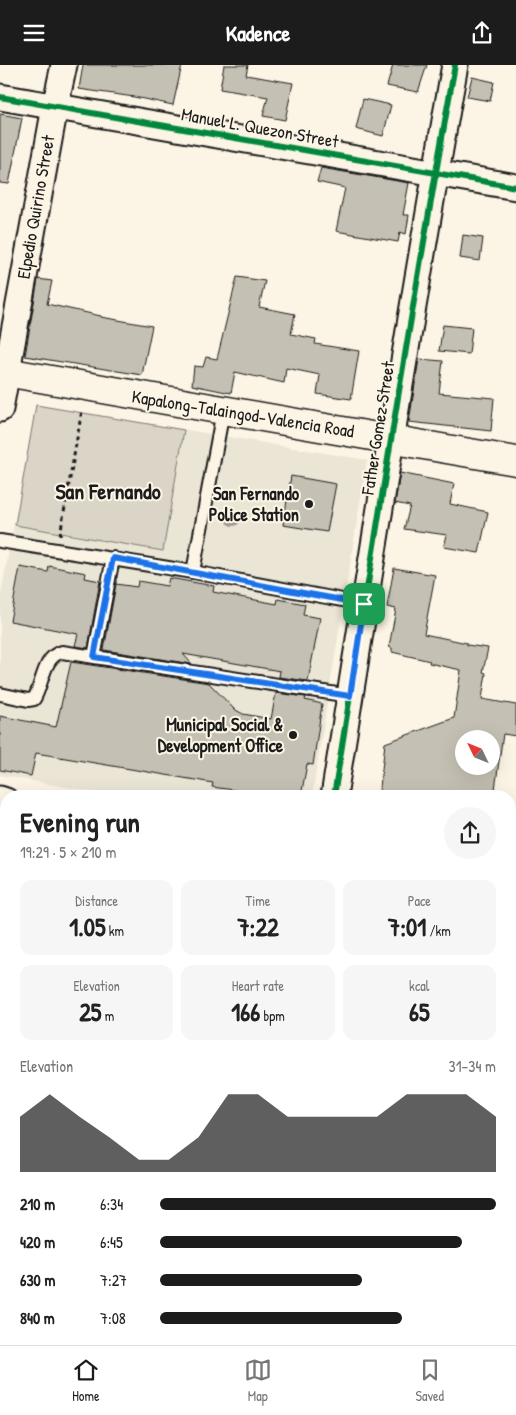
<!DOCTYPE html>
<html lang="en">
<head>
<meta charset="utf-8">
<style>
  :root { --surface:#fff; --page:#f6f6f6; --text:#222; --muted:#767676; --line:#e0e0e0; --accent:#1c1c1c }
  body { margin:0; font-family:"Patrick Hand",sans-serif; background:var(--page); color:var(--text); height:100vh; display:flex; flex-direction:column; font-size:19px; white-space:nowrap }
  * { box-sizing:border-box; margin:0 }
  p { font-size:16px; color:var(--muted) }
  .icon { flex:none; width:28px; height:28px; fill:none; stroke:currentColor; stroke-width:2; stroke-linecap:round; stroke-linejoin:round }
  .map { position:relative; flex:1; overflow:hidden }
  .side { position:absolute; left:0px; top:725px; width:516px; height:555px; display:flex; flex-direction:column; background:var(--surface); border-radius:20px 20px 0 0; box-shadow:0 5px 20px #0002 }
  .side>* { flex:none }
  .needle { width:32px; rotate:313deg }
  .tools { position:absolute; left:455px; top:665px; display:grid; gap:10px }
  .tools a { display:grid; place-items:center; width:45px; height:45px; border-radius:50%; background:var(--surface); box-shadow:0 5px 20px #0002; font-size:25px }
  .pin { position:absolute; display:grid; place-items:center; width:42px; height:42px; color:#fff; margin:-21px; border-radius:10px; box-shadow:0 2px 8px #0006 }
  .round { display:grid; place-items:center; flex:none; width:52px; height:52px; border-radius:26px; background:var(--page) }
  .headline { display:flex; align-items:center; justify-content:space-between; height:85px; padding:0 20px }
  h1 { font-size:28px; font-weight:800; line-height:38px }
  .stats { display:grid; grid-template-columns:repeat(3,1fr); gap:8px; height:85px; padding:5px 20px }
  .stats div { display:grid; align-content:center; border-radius:12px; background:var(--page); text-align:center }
  .stats b { font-size:25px; font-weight:800 }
  .stats small { font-size:14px; font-weight:400 }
  .stats p { font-size:14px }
  .chart { height:140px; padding:10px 20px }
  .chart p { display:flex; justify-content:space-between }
  .chart svg { width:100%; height:90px; margin-top:5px; fill:var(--accent); opacity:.7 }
  ul { padding:0 20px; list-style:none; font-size:16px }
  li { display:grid; grid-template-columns:80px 60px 1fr; align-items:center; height:38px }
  li i { height:12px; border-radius:6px; background:var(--accent) }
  header { display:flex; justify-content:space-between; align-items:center; height:65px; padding:0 20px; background:var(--accent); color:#fff; font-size:22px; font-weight:800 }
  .menu { display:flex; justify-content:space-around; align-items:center; height:70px; border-top:1px solid var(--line); background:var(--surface); font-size:14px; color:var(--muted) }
  .menu a { display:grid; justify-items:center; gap:2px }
  .menu .selected { color:var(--accent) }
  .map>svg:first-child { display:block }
</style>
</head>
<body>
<header><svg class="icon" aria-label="menu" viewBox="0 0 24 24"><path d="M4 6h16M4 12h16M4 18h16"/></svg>Kadence<svg class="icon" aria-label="share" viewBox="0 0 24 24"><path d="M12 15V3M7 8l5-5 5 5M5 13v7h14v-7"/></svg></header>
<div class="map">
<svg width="516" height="1280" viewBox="0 0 516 1280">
  <rect width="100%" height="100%" fill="#fcf5e5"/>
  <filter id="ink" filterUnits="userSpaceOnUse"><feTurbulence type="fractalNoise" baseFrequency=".02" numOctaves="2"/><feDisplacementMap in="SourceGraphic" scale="10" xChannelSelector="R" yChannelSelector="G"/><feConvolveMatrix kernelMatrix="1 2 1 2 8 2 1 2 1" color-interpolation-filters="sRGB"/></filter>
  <g filter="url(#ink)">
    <path fill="#ebe5d6" d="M36,340L367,395L312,731H114L0,710V534Z
      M0,993L6,995V1266L0,1270Z"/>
    <path fill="#dbd5c8" stroke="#7c7872" d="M36,340L184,365L163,486L15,460Z"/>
    <path fill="#c4c0b3" stroke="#1c1c1c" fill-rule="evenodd" d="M83,0H182L173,40L134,32L79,24Z
      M224,0H248L246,10L293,18L285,55L263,51L268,32L220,24Z
      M393,0H427L418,27L387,21Z
      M472,12L494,17L490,36L467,32Z
      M363,34L391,40L383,71L356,64Z
      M0,49L22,53L9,119L0,118Z
      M321,103L409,118L403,150H409L406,169L400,167L398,177L336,166L345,123L317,117Z
      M463,170L483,173L480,196L460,193Z
      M237,212L265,216L259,242L295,249L291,269L316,274L315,279L359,286L351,334L317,329L320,310L286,303L284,318L235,307L231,328L192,320L194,301L203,302L206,292L217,294Z
      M38,214L52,216L47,239L101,251V252L152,261L142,310L25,291Z
      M443,260L472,263L469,289L439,286Z
      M419,294L443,296L439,328L494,333L491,366L409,357Z
      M400,408L454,419L450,439L488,447L479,488L444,482L447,470L404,464L410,441L395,438Z
      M291,411L336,419L327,467L283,460Z
      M49,501L86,508L85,513L100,516L88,583L75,581L78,569L10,556L20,502L48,507Z
      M394,503L435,510L424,569L467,578V580L488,583L483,607L486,608L482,634L516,640V671L503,669L494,731H379L385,678L454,653L461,605L429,598L430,596L392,587V583L389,582L396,544L387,542ZM464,674H491V701H464Z
      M169,513L214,521L213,527L277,539L278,534L305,539L303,550L320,553L308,616L279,612L280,606L183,589L192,599L104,585L116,519L137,522L138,516L167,521Z
      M71,597L209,618L234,644L243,649L271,654L276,628L306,632L305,635L322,639L313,700L307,699L301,731H276L212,722L213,718L36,688L31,711L0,705V651L56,662Z"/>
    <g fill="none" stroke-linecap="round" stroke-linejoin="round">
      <g stroke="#1c1c1c" stroke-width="16">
        <path id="service" d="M0,476L193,507L364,539
          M193,507L223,346
          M94,592L113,493
          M0,629L28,635L34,634C43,619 43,591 62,587L350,631"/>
      </g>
      <g stroke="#1c1c1c" stroke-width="29">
        <path id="minor" d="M0,32L516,122
          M0,344L55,42L64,0
          M334,731C373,487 411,243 455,0
          M0,734L6,736
          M510,822H516
          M0,972L6,973
          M510,1092L516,1066
          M24,1280L32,1274
          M408,1280L417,1274"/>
      </g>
      <g stroke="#1c1c1c" stroke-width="31">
        <path id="trunk" d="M0,306C172,337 344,366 516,396"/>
      </g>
      <path stroke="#1c1c1c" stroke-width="3" stroke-dasharray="4 4" stroke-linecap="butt" d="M60,470L82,345
        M0,1028L6,1029"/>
      <use href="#service" stroke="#fcf5e5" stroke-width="12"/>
      <use href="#minor" stroke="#fcf5e5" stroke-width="25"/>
      <use href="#trunk" stroke="#fcf5e5" stroke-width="28"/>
      <g stroke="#fcf5e5" stroke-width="9">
        <path id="cycleway" d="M0,32L516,122
          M334,731C373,487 411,243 455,0"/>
      </g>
      <use href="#cycleway" stroke="#00873e" stroke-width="6"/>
    </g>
    <circle fill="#a09c93" cx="233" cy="453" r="8"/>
  </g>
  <g fill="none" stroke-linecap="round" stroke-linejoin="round" filter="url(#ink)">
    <g stroke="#fff" stroke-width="10">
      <path id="route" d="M113,493L364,539L350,631L94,592Z"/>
    </g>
    <use href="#route" stroke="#1a73e8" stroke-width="6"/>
  </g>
  <g fill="#1c1c1c" stroke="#fcf5e5" stroke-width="2">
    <circle cx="309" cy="439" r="5"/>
    <circle cx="293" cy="670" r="5"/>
  </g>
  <g text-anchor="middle" stroke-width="4" stroke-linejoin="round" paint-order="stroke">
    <g font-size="18" fill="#1c1c1c" stroke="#fcf5e5">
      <text transform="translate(260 63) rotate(10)" y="6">Manuel L. Quezon Street</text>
      <text transform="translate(36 142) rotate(-80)" y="6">Elpedio Quirino Street</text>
      <text transform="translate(243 349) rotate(9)" y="6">Kapalong-Talaingod-Valencia Road</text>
      <text transform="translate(378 363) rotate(-81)" y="6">Father Gomez Street</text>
    </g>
    <g font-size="18" font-weight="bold" fill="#1c1c1c" stroke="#fcf5e5" text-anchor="end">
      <text x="299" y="435">San Fernando<tspan x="299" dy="21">Police Station</tspan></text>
      <text x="283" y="666">Municipal Social &amp;<tspan x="283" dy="21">Development Office</tspan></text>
    </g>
    <g font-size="22" font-weight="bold" fill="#1c1c1c" stroke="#fcf5e5">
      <text x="108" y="434">San Fernando</text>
    </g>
  </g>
</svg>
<div class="tools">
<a><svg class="needle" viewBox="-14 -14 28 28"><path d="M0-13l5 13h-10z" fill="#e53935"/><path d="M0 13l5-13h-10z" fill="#767676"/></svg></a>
</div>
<div class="pin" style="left:364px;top:539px;background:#1e9e55"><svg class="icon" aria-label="arrive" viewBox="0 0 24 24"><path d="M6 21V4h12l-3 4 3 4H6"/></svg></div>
<section class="side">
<div class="headline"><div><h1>Evening run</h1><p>19:29 · 5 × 210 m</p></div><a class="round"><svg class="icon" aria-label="share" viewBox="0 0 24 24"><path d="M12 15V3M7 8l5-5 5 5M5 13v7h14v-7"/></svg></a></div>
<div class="stats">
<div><p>Distance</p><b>1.05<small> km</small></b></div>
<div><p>Time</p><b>7:22</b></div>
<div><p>Pace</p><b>7:01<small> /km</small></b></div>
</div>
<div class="stats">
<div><p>Elevation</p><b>25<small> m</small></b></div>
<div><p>Heart rate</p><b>166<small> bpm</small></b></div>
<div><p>kcal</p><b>65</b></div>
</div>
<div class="chart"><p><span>Elevation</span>31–34 m</p>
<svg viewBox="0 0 160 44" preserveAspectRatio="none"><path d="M0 44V17L10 6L20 17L30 27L40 38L50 38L60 27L70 6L80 6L90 17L100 17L110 17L120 17L130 6L140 6L150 6L160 17V44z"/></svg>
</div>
<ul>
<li><b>210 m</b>6:34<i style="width:100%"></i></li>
<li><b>420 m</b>6:45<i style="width:90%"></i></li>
<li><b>630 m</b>7:27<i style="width:60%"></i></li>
<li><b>840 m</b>7:08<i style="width:72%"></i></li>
</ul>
</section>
</div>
<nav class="menu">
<a class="selected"><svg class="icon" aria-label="home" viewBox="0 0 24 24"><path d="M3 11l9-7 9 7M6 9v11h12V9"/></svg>Home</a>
<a><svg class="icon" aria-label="map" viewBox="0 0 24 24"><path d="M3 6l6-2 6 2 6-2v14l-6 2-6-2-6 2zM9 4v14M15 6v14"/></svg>Map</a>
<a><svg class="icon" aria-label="saved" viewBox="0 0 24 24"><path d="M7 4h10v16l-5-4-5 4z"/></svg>Saved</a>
</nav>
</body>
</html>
